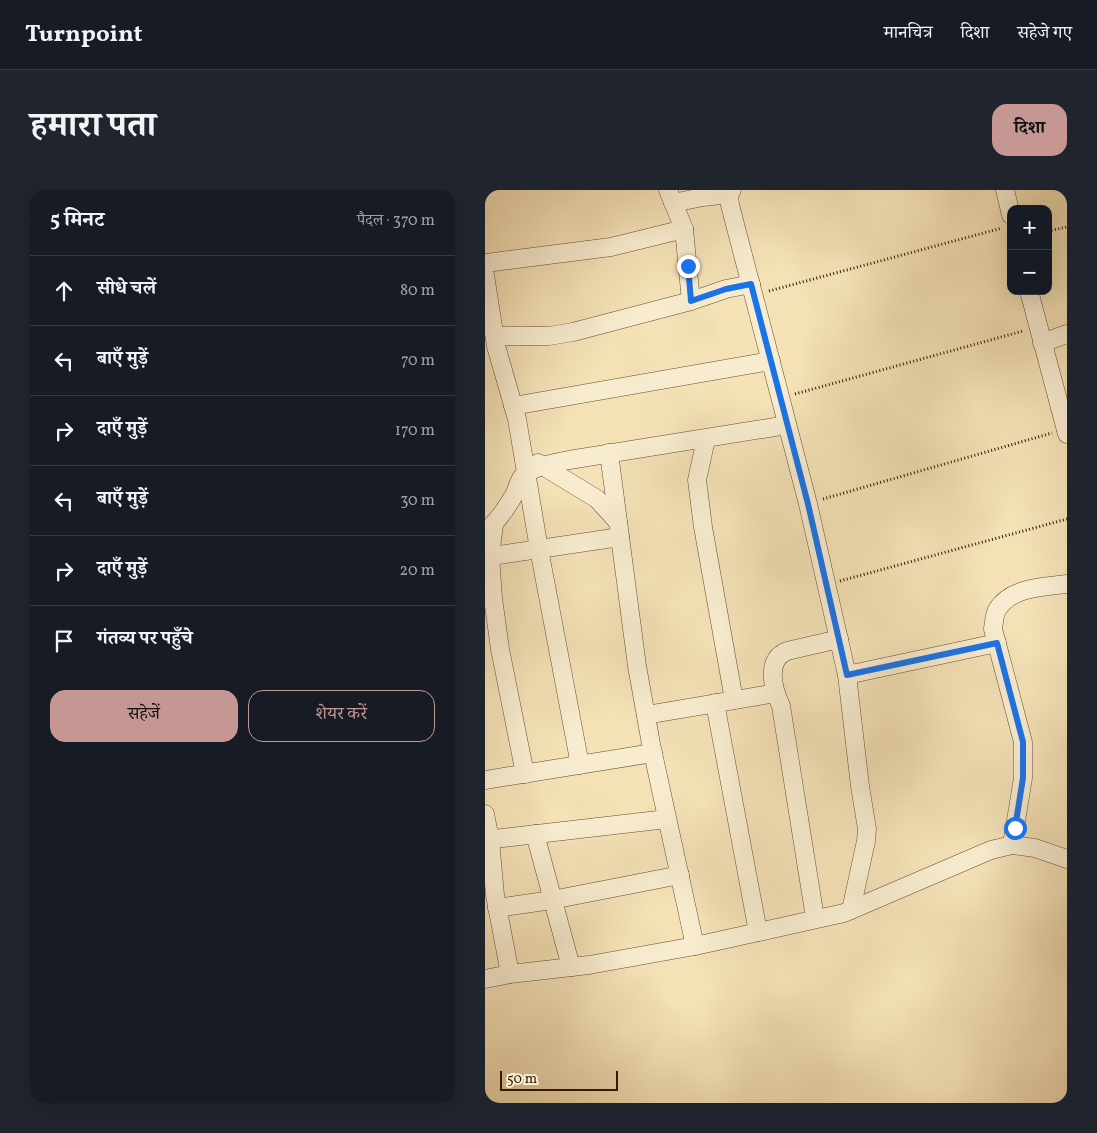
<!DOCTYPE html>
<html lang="hi">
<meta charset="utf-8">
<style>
:root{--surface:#171b24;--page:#20242c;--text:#f1f3f6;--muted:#9ea1a6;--line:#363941;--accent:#c59692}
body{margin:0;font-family:Vollkorn,"Noto Serif Devanagari",serif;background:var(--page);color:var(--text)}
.controls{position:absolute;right:15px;top:15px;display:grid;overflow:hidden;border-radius:10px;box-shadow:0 5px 20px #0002}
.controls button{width:45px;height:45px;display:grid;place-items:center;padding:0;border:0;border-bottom:1px solid var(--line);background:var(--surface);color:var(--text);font:25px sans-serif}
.scale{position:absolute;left:15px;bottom:12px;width:118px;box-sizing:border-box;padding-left:5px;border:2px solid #341c00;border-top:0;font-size:14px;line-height:18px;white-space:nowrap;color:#341c00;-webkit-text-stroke:4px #f8ecd0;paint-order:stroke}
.stop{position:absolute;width:15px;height:15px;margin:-11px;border:4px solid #1a73e8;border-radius:50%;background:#fff}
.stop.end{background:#1a73e8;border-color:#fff;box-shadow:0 1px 5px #0008}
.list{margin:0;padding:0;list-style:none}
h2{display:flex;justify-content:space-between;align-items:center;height:65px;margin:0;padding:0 20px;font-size:21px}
h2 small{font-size:16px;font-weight:400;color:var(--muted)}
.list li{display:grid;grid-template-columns:32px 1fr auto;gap:15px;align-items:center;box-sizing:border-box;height:70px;padding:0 20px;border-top:1px solid var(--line)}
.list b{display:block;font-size:19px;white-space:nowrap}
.list em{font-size:16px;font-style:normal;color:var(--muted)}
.actions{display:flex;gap:10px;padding:15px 20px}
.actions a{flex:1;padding:11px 0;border:1px solid var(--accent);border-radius:15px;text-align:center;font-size:18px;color:var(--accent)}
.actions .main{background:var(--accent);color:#111}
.icon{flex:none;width:28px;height:28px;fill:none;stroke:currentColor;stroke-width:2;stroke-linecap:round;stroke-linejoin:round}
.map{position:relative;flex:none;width:582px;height:913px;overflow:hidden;border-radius:15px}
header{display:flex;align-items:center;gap:30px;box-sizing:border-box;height:70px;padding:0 25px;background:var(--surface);border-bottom:1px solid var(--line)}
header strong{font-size:24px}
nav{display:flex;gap:28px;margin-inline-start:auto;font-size:18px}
.intro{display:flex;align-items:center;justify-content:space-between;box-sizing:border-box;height:120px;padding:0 30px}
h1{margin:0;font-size:35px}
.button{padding:12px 22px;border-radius:15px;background:var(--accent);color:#111;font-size:18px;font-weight:700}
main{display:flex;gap:30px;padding:0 30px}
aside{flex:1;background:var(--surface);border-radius:15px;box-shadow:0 5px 20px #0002}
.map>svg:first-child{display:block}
</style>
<header>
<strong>Turnpoint</strong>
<nav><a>मानचित्र</a><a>दिशा</a><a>सहेजे गए</a></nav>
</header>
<div class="intro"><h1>हमारा पता</h1><a class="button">दिशा</a></div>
<main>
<aside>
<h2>5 मिनट<small>पैदल · 370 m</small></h2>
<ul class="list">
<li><svg class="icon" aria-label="ahead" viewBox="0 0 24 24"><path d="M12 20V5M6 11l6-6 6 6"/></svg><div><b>सीधे चलें</b></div><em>80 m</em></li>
<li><svg class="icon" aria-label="left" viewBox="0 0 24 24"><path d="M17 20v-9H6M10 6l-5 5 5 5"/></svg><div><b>बाएँ मुड़ें</b></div><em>70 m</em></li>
<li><svg class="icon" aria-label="right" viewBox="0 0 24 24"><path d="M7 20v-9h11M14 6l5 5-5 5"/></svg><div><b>दाएँ मुड़ें</b></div><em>170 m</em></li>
<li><svg class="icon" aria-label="left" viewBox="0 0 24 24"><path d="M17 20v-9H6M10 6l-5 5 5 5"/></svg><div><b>बाएँ मुड़ें</b></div><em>30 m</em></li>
<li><svg class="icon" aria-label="right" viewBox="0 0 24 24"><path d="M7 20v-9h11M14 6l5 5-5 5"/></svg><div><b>दाएँ मुड़ें</b></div><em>20 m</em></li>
<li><svg class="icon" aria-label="arrive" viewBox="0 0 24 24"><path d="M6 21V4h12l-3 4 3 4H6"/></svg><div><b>गंतव्य पर पहुँचे</b></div></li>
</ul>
<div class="actions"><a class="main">सहेजें</a><a>शेयर करें</a></div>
</aside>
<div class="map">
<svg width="582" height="913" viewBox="0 0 582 913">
<rect width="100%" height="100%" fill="#f4e1b6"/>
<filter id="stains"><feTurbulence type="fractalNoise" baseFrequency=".004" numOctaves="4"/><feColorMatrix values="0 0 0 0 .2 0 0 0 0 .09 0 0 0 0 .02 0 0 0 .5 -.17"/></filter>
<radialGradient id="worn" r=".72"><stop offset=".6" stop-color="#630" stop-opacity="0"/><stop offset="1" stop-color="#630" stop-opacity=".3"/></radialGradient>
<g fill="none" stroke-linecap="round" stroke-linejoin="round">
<!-- minor casing -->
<g stroke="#644d2e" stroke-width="19">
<g id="minor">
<polyline points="183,0 199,39 206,111"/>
<polyline points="247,0 244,4 245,15 323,314 362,485 375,596 382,639 381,651 366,720"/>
<polyline points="520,0 526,25"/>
<polyline points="188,13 218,7 244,4"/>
<polyline points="0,73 126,57 199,39"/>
<polyline points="0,85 11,156 32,229 54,359 95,575"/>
<polyline points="544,101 582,244"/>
<polyline points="10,146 64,146 88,142 206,111 241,99 266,94"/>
<polyline points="557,153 582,144"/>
<polyline points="28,216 286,171"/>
<polyline points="221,249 212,290 218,337 249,510"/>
<polyline points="124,263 152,476 166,554 210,756"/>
<polyline points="53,273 112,309 133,332"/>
<polyline points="9,334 5,366 8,408 15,459 40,584"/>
<path d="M0 342C12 332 21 319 29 305 32 300 33 292 37 287 47 276 70 273 84 270L302 235"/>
<polyline points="0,367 135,347"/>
<polyline points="362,485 512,453"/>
<polyline points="230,513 273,742"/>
<polyline points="161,525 291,503"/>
<polyline points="0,590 168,563"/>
<polyline points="0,624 5,650 10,705 25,784"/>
<polyline points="50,644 86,777"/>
<polyline points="0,650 182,629"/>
<path d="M527 655 538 588V552L508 439C509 433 509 425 512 420 525 397 559 397 582 394"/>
<polyline points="12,718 67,710 195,685"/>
<path d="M330 728 296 516C288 499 280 470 302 461L354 449"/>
<polyline points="0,789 25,784 104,775 210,756 359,723 506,660 527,655 550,658 582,669"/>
</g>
</g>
<!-- path -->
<g stroke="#341c00" stroke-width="3" stroke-dasharray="1 2.5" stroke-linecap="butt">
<polyline points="563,41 582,37"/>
<polyline points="284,101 517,38"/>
<polyline points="310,204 538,141"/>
<polyline points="338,309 567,243"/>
<polyline points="355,391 582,329"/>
</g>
<!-- minor -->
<use href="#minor" stroke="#f8ecd0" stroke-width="18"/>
</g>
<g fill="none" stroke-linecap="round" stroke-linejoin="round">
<!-- route -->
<polyline stroke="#1a73e8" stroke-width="6" points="203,76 206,111 241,99 266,94 323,314 362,485 512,453 538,552 538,588 530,638"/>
</g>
<rect width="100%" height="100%" filter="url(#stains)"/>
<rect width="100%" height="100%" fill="url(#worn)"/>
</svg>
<div class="controls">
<button>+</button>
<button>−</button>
</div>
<div class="scale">50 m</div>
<div class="stop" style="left:530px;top:638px"></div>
<div class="stop end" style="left:203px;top:76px"></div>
</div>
</main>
